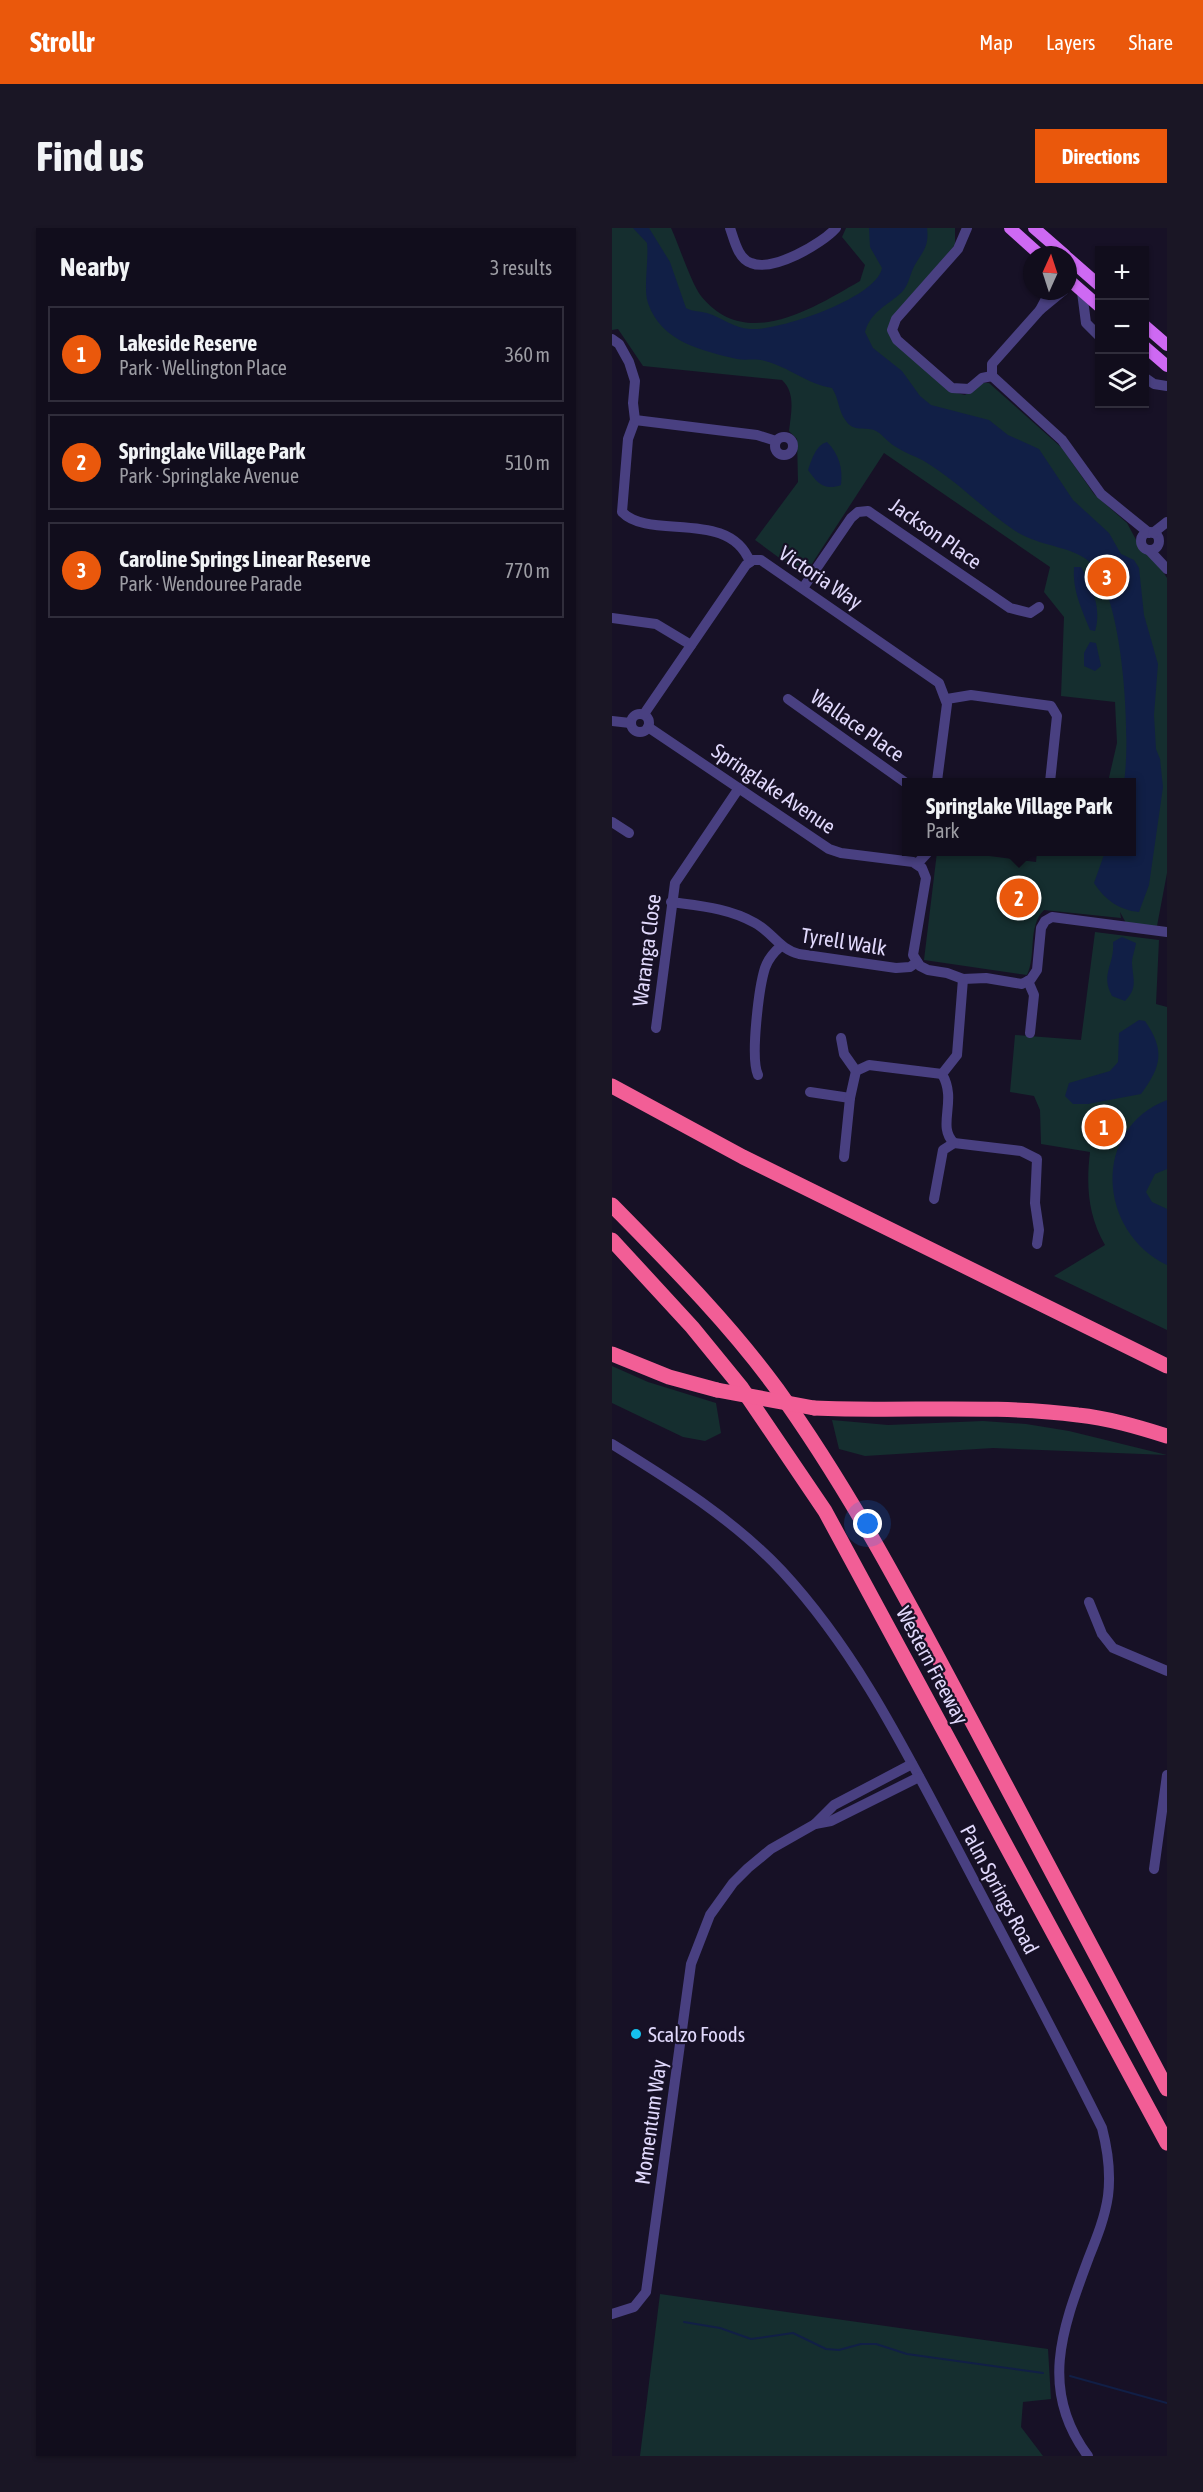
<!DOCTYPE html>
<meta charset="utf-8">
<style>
:root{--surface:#110d1c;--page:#1a1625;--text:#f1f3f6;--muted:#9c9ca3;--line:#302d3b;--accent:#ea580c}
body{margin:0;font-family:"Asap Condensed",sans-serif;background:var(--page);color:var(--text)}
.controls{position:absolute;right:18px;top:18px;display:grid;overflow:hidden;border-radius:0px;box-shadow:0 2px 4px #0004}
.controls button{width:54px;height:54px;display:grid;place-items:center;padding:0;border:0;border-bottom:2px solid var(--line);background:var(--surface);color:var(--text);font:30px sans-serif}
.compass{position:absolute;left:411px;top:18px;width:54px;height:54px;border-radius:50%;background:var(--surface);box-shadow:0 2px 4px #0004;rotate:3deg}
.you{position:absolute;left:256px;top:1296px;width:21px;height:21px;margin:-15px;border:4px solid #fff;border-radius:50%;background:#1a73e8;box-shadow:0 0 0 9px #1a73e833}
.badge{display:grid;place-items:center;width:39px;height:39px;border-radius:50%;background:var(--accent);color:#fff;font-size:20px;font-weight:700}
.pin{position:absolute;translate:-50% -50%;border:3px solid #fff;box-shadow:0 2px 6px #0006}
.popup{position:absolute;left:290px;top:550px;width:234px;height:78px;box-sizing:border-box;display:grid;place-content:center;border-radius:0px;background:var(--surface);filter:drop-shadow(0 2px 4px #0005);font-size:20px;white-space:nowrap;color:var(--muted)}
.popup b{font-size:22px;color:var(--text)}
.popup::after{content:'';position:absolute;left:50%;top:100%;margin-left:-12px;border:12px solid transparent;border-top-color:var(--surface)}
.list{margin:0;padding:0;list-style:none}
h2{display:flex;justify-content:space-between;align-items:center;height:78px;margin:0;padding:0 24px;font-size:26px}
h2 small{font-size:20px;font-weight:400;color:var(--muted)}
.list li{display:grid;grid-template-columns:39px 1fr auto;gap:18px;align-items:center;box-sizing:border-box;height:96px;margin:0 12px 12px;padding:0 12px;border:2px solid var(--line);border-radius:0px}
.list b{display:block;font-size:22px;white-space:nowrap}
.list p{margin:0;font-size:20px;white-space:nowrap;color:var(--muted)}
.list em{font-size:20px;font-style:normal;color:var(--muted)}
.icon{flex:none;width:33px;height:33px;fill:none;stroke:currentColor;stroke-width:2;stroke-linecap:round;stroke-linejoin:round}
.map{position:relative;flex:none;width:555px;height:2228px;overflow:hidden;border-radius:0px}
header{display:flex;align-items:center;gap:36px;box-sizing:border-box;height:84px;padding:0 30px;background:var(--accent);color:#fff}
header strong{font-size:28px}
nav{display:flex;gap:33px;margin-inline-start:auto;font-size:21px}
.intro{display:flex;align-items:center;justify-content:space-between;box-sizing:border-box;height:144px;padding:0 36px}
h1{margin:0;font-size:42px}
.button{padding:15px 27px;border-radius:0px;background:var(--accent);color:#fff;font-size:21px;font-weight:700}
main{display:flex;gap:36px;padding:0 36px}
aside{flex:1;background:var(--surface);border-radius:0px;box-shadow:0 2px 4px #0004}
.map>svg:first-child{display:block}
</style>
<header>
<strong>Strollr</strong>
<nav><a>Map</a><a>Layers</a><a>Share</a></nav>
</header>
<div class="intro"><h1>Find us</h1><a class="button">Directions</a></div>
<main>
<aside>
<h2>Nearby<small>3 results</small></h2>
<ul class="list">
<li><span class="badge">1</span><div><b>Lakeside Reserve</b><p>Park · Wellington Place</p></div><em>360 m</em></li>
<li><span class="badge">2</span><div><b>Springlake Village Park</b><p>Park · Springlake Avenue</p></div><em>510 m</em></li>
<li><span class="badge">3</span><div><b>Caroline Springs Linear Reserve</b><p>Park · Wendouree Parade</p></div><em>770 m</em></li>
</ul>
</aside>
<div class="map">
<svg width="555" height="2228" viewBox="0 0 555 2228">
<rect width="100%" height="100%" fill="#171126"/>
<!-- green -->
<g fill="#152e2f">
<path d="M0 0H59C67 17 79 55 89 68 134 124 201 80 248 53L253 37 230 9 234 0H343V17L281 88 276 100 337 163 353 167 369 155H377L450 220 482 266 515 295 529 321 541 328 555 350V645L545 698 514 695 508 684 509 690 432 682C415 699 425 726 415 747L312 732 325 624H347L424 634 425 624H520V554H496L505 515 503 474 449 468 452 389 432 364 438 339 272 225 192 348 143 312 186 254 185 211 177 203C179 185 184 165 170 152L31 138 6 101 0 102Z"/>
<path d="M483 704 547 712 544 776 555 779V1102L442 1048 493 1017C476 987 474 958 478 924L429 916 428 882 422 868 398 864 403 807 469 812Z"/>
<polygon points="0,1138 36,1154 104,1175 109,1205 93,1213 71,1209 0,1175"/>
<polygon points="220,1192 276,1197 371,1193 414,1196 457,1203 555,1227 381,1220 253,1228 227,1221"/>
<polygon points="48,2066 436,2121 439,2171 411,2174 409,2199 431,2228 28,2228"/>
</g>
<!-- water -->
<g fill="#111f46">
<path d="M21 0H37L58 34 74 80C81 84 88 83 95 85 111 90 121 100 138 101 167 103 265 70 270 40L258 19 257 0H315C318 22 307 26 300 43 297 51 296 57 290 64 275 78 259 83 253 104L261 120 290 143 308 168 319 177 377 192 396 207 427 221 461 272 497 305 509 326 522 332 527 340 532 387 546 436 542 487 544 521 548 531 551 559 537 657 527 684C507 682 493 672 482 655L493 624H520V554H512C519 510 512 358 474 331 455 317 423 318 399 300 369 279 344 252 312 233 303 228 293 225 284 219 276 215 270 205 262 202 252 199 242 204 234 193 226 183 227 170 220 160 195 156 177 139 153 133 143 130 134 133 125 131 91 123 49 114 36 75 31 61 37 32 35 15Z"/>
<path d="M215 214C227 226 231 240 229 257 212 263 205 255 196 242 200 231 204 217 215 214Z"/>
<path d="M462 339H469C480 357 490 382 483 403L478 402C470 382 460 362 462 339Z"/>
<polygon points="478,414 484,415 489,438 483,443 472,438 472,425"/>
<path d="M510 709 524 715C523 722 520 729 520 735 521 752 526 760 513 773L500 768C488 745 503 737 501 714Z"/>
<path d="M527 792 533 793C553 822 550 838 529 866L476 876H461L453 868 457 855 498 843 506 834 507 805Z"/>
<path d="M555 872V941L543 946 534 964 540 974 555 981V1037C486 1004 479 901 555 872Z"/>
</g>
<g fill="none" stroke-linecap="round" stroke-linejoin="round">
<!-- stream -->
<g stroke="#111f46" stroke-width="2">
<polyline points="72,2094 108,2100 139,2111 181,2105 214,2121 227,2122 249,2116 264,2116 295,2126 431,2145"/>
<polyline points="458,2148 555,2175"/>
</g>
<!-- minor -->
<g stroke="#494081" stroke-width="10">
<path d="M118 0C122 11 126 31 139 35 161 44 210 16 224 0"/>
<polyline points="355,0 346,21 284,91 280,102 285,112 340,160 357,161 370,150 380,148"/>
<polyline points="438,63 428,82 380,136 380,148 450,212 489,266 537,305"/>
<polyline points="470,64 474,95 488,109"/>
<polyline points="428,82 451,63"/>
<path d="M0 111 7 116 17 134 23 153 21 175 23 192 16 211 10 284C38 313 117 280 138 334"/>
<polyline points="532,149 542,156 555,158"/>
<polyline points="23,192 145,207 164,213"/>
<circle cx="172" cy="218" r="9"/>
<circle cx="538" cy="313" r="9"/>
<polyline points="541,305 555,294"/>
<polyline points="537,322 555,341"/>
<polyline points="191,360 239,290 246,284 256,283 398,380 418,385 427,379"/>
<polyline points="0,390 44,396 79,417"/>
<polyline points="176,471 294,555"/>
<polyline points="335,471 359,467 439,478 445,488 438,554"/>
<circle cx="28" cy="495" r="9"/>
<polyline points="32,486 134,337 141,332 149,332 327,455 335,476 325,553"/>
<polyline points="0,493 18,495"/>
<polyline points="36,499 217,621 229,625 301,634 310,640 314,650 301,727 308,738 316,742 335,745 351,751 374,750 410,756 419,751 425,742 429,700 433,693 440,689 555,704"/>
<polyline points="0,594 17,605"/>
<polyline points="305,636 316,624"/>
<path d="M59 674C88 678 117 680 143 695 161 705 167 721 187 726L284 740 298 739 305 734"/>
<path d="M351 751 345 827 330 846C346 873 324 898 342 915L409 923 425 931 423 975 427 1002 425 1016"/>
<polyline points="416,753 422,767 418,805"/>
<polyline points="44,800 63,655 127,560"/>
<polyline points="229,810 232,826 244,843"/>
<path d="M146 847C138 830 147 759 153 740 156 731 162 724 169 718"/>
<polyline points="198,864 238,870"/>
<polyline points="232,929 238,870 244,843 257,837 330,846"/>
<polyline points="322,971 331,922 342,915"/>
<path d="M0 1216C60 1253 121 1291 170 1343 245 1424 293 1522 344 1618 393 1712 443 1805 490 1900 496 1923 499 1944 496 1968 493 1989 485 2009 477 2029 451 2099 426 2161 476 2228"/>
<polyline points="477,1374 490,1406 501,1420 555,1443"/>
<polyline points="203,1596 219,1593 307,1549"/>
<polyline points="542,1641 555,1547"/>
<polyline points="0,2086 22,2079 34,2064 79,1736 98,1687 121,1655 136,1640 159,1621 203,1596 222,1577 300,1536"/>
</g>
<!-- major -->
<g stroke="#ce69f3" stroke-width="12">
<polyline points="398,0 428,27"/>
<polyline points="422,0 453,27"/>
<polyline points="456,30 488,58"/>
<polyline points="456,51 488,79"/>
<polyline points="532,97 555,117"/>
<polyline points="532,118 555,138"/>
</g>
<!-- highway -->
<g stroke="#f25e96" stroke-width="15">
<polyline points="0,858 131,929 555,1138"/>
<path d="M0 977C57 1035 117 1095 165 1161 239 1264 298 1377 357 1488 423 1613 489 1737 555 1861"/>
<polyline points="0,1012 80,1099 129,1159 213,1283 555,1915"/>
<polyline points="0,1126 57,1149 105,1162"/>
<path d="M202 1180C290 1184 378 1176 466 1187 496 1190 526 1199 555 1208"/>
</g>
<!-- highway-bridge -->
<polyline stroke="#f25e96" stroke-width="15" points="105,1162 202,1180"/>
</g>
<!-- markers -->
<circle fill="#15c0ec" stroke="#171126" stroke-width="2" cx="24" cy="1806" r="6"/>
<g text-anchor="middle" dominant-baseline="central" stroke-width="4.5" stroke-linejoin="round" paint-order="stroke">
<!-- street labels -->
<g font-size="21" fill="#e1d9fc" stroke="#171126">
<text transform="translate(324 305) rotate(35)">Jackson Place</text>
<text transform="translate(209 349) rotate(34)">Victoria Way</text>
<text transform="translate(246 497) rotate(35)">Wallace Place</text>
<text transform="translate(162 560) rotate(34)">Springlake Avenue</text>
<text transform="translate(232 713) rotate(9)">Tyrell Walk</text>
<text transform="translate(34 722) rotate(-83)">Waranga Close</text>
<text transform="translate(321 1437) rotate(62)">Western Freeway</text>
<text transform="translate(388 1661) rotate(62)">Palm Springs Road</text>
<text transform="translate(38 1894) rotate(-82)">Momentum Way</text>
</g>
<!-- poi labels -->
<g font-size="21" fill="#e1d9fc" stroke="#171126" text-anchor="start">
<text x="36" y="1806">Scalzo Foods</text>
</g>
</g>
</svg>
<div class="controls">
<button>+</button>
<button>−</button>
<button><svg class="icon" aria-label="layers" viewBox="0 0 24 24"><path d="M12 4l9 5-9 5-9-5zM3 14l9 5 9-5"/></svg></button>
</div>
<svg class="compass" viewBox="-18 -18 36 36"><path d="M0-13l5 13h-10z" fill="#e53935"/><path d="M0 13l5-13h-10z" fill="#9c9ca3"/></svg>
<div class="you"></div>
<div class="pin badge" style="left:492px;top:899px">1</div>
<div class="pin badge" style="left:407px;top:670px">2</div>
<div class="popup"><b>Springlake Village Park</b>Park</div>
<div class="pin badge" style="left:495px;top:349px">3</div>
</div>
</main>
